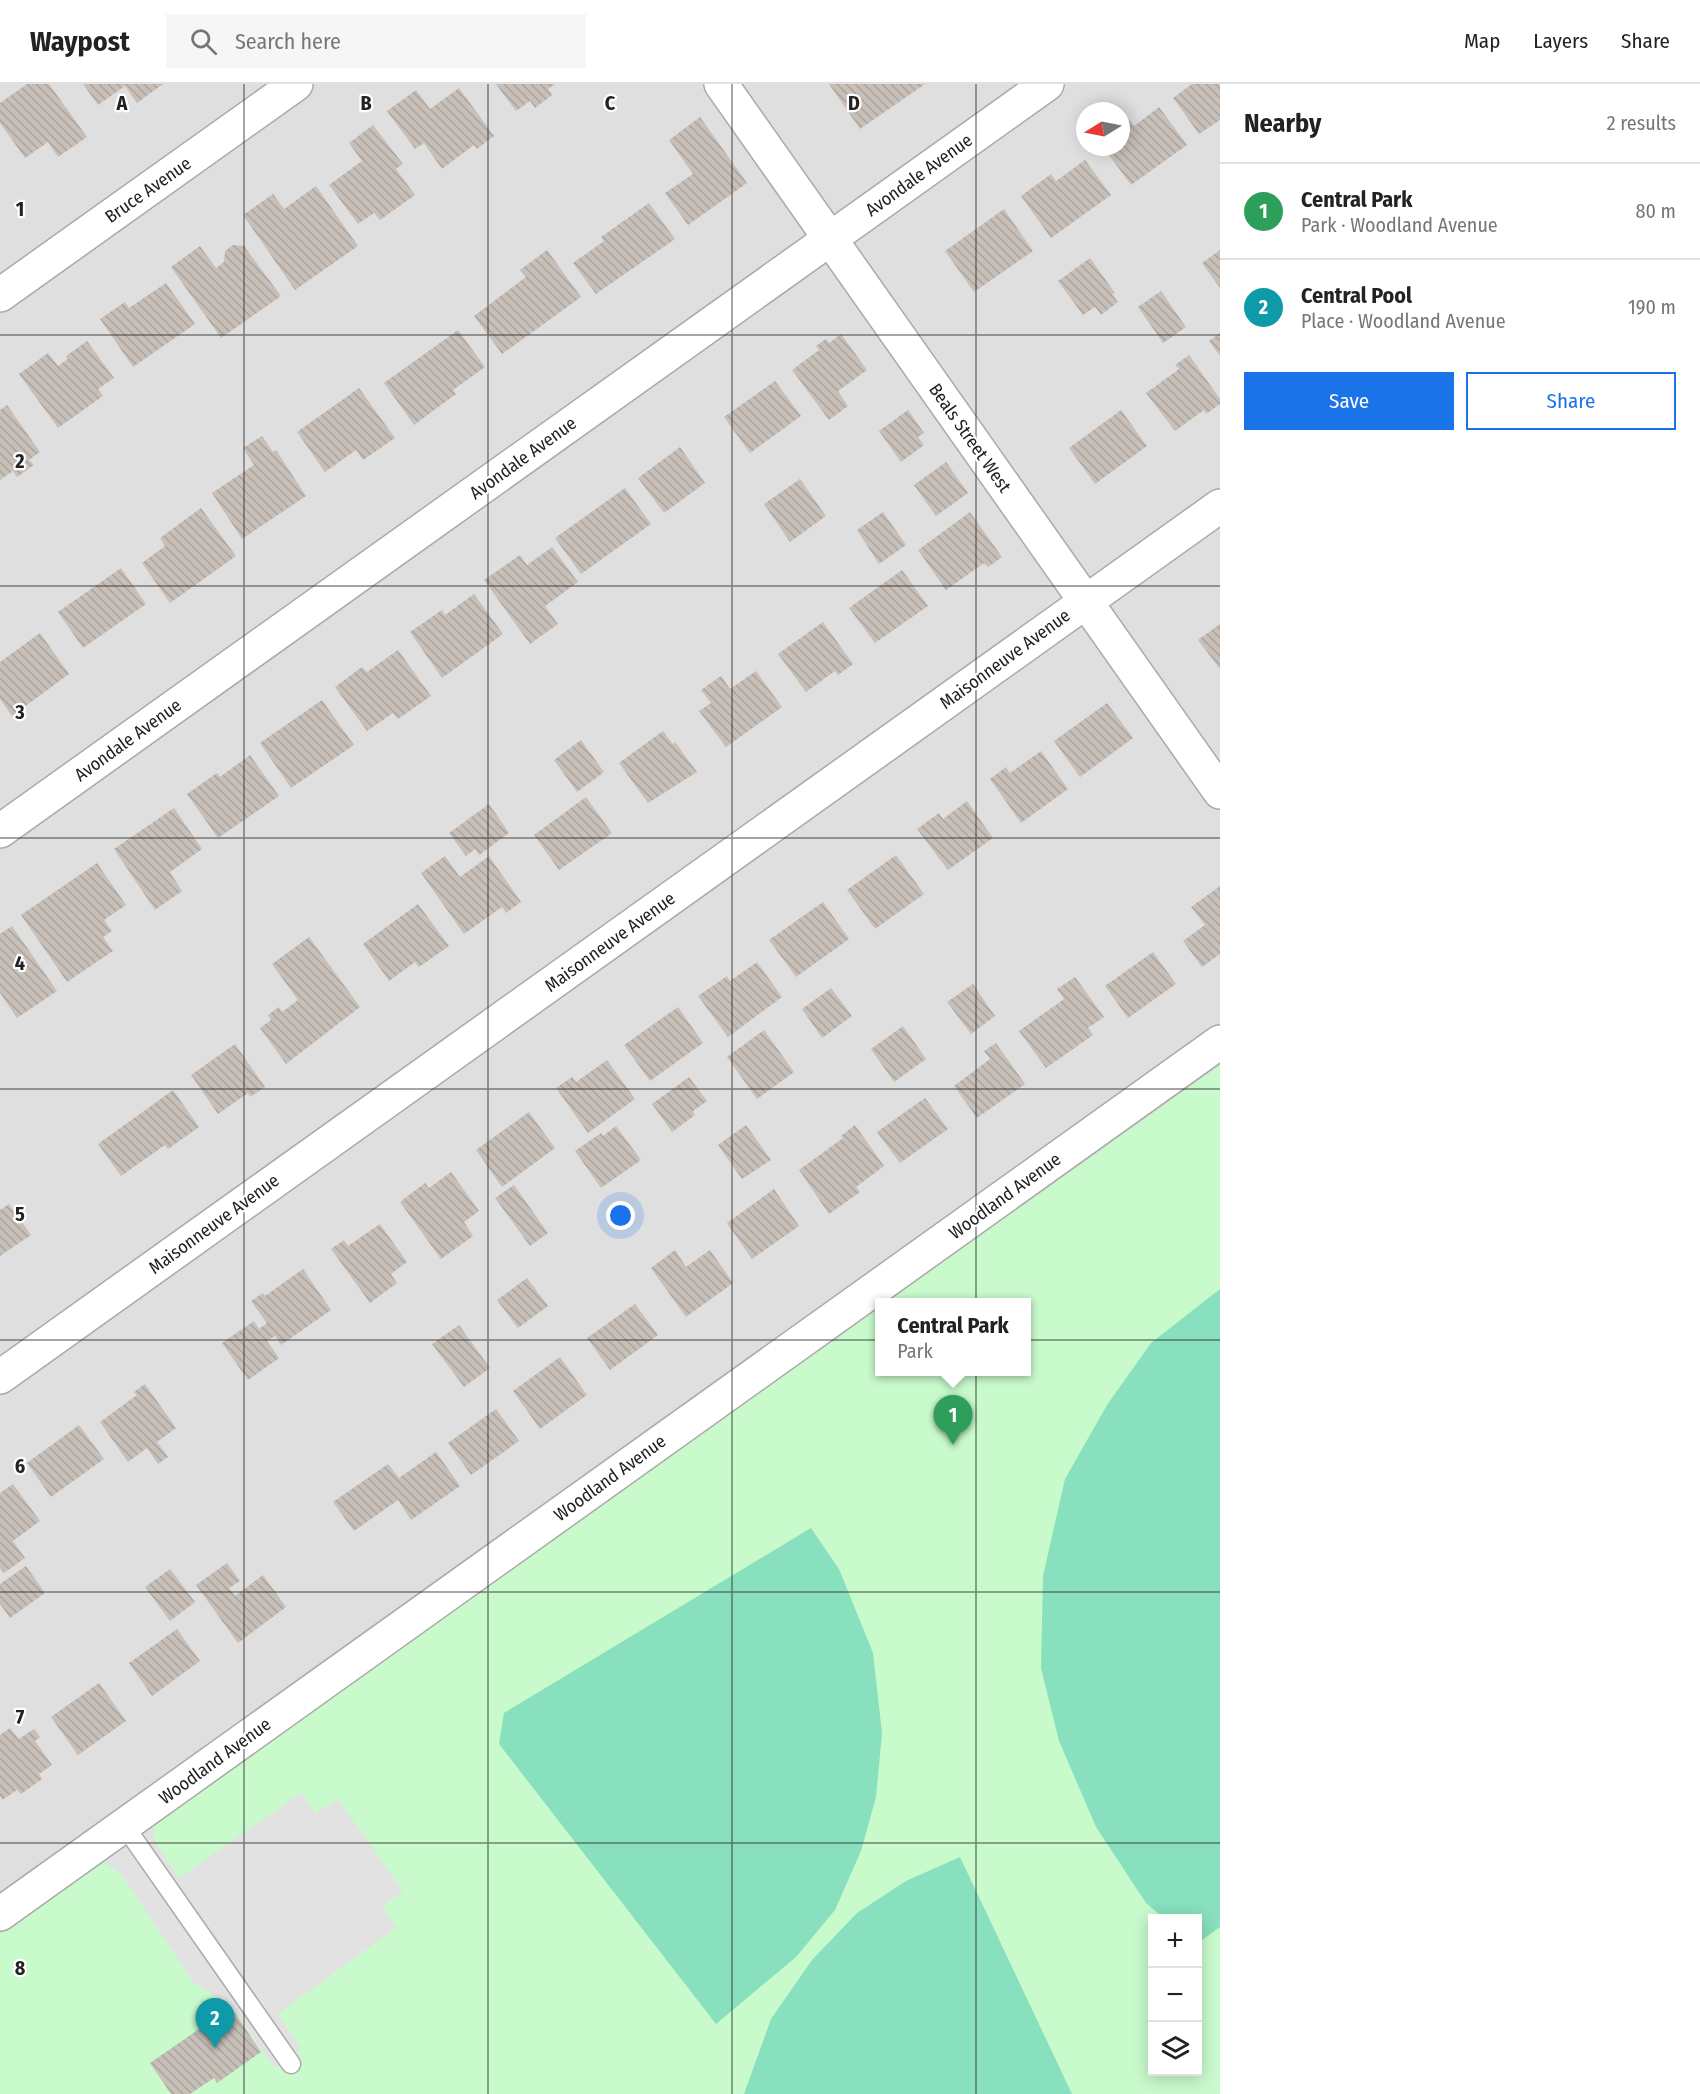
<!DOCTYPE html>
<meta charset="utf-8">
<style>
:root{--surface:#fff;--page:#f6f6f6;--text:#222;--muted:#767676;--line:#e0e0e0;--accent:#1a73e8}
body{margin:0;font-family:"Fira Sans Condensed",sans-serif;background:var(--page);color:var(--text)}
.controls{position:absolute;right:18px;bottom:18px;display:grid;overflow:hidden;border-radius:0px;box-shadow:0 3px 15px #0003}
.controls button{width:54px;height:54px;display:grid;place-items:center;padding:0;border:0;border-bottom:2px solid var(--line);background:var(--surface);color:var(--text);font:30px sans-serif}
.compass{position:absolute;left:1076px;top:18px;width:54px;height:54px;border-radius:50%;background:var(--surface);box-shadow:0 3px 15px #0003;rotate:260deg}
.you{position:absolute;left:621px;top:1132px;width:21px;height:21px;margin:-15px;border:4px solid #fff;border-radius:50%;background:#1a73e8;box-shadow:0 0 0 9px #1a73e833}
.badge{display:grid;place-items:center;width:39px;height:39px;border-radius:50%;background:var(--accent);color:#fff;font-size:20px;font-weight:700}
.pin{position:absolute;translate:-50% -50px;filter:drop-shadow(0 2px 3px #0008)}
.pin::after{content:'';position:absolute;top:32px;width:21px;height:18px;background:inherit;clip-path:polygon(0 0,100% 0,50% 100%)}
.popup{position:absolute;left:875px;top:1214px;width:156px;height:78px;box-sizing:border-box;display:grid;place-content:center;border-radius:0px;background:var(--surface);filter:drop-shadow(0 2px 4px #0005);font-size:20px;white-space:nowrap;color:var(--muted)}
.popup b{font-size:22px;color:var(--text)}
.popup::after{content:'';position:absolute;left:50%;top:100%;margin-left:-12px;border:12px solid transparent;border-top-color:var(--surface)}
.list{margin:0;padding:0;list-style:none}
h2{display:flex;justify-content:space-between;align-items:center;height:78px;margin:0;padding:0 24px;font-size:26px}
h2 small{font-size:20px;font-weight:400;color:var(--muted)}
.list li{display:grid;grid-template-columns:39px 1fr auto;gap:18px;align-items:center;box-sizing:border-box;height:96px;padding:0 24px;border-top:2px solid var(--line)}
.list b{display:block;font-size:22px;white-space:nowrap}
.list p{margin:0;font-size:20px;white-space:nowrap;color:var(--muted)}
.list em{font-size:20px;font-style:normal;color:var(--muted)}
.actions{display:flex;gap:12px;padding:18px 24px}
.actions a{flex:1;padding:14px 0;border:2px solid var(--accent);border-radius:0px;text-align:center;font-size:21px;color:var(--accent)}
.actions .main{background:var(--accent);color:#fff}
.icon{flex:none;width:33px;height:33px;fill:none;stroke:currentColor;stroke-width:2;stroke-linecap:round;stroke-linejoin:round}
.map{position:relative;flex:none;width:1220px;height:2010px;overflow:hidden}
header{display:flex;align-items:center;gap:36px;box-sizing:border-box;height:84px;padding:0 30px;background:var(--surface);border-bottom:2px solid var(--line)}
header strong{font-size:28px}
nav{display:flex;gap:33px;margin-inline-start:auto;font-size:21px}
.search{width:420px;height:54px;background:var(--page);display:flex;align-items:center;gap:15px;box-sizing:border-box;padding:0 21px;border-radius:0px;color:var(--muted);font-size:22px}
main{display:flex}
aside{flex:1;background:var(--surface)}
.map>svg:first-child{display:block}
</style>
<header>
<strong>Waypost</strong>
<div class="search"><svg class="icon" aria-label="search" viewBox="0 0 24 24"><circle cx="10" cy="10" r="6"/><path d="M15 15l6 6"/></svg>Search here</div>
<nav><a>Map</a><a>Layers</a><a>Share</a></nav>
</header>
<main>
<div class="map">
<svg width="1220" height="2010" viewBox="0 0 1220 2010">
<defs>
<pattern id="building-back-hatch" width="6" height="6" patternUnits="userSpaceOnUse" patternTransform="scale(1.5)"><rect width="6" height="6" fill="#c7bfb8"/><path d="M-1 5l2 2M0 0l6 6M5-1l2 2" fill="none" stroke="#aba49e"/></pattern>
</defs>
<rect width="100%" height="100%" fill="#f2efe9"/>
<!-- residential -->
<path fill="#e0dfdf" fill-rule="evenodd" d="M0 0H1220V2010H0ZM1085 27H1121V63H1085ZM880 1218H1026V1288H880ZM1152 1834H1198V1988H1152Z"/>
<!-- park -->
<path fill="#c8facc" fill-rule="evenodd" d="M1220 981V2010H0V1850L879 1224 880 1288H1026V1218H887ZM1152 1834H1198V1988H1152Z"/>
<!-- pitch -->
<g fill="#88e0be">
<polygon points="1220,1205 1220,1843 1198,1859 1198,1834 1164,1834 1146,1819 1096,1743 1059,1657 1041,1584 1043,1492 1065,1395 1107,1321 1151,1259"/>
<polygon points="811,1444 839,1485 873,1569 882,1649 876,1713 861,1767 835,1826 796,1873 716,1940 499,1660 504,1629"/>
<polygon points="960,1773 1072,2010 744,2010 771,1935 812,1876 857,1829 906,1797"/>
</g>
<!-- parking -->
<polygon fill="#e2e2e2" points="301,1709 316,1730 338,1715 403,1807 382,1823 397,1843 278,1930 301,1964 275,1984 231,1923 193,1898 121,1790 102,1777 153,1741 156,1759 179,1794"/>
<!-- building -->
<g fill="url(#building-back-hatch)">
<polygon points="27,0 49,0 87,53 58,73 48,58 25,74 0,39 0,19"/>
<polygon points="83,0 163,0 137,19 125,2 98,21"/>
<polygon points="496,0 555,0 548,5 552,11 535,24 530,17 516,27"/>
<polygon points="829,0 925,0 860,45"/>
<polygon points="1192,0 1220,0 1220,36 1199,50 1173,14"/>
<polygon points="459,4 494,52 477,65 474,61 442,85 424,59 415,65 387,27 416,6 430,25"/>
<polygon points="1159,23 1187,61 1131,101 1103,63 1121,63 1121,42 1130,36 1134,42"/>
<polygon points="700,33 747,99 688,141 665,109 693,90 669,56"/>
<polygon points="373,41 403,80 396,85 415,111 380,136 374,129 358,140 329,101 362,77 349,59"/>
<polygon points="1085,76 1111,111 1051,154 1021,112 1051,90 1056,97"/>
<polygon points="316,102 358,162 295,206 243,131 273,110 284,125"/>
<polygon points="649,119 675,155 596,210 573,179 604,157 601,153"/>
<polygon points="1004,125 1033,167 974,208 945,167"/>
<polygon points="233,161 244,162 281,212 221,254 171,183 200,162 216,184 224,178 225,167"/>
<polygon points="547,166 581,213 502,270 474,232 526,193 520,186"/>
<polygon points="1220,166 1220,204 1202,179"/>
<polygon points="1090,174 1115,209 1112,210 1118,218 1101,231 1095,223 1083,231 1058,197"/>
<polygon points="166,199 195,240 133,283 100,235 125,218 129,224"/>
<polygon points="1161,207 1186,243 1163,259 1138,223"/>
<polygon points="458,246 485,283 453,306 456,310 414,341 384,299"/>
<polygon points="1220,249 1220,272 1209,257"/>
<polygon points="841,250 867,286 838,307 848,322 829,336 792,286 819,266 816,262 826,255 829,259"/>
<polygon points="87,257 114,294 98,305 103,312 58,344 19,290 48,269 58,282 68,275 66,272"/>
<polygon points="1189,271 1220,315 1220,320 1206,330 1204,326 1175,347 1146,309 1179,285 1175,281"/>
<polygon points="775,297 801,332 750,369 724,333"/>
<polygon points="359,304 395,354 363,376 356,366 325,388 297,348"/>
<polygon points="7,321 40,368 29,376 34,381 17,393 13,387 0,396 0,326"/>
<polygon points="908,326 924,349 918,353 924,361 901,378 879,347"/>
<polygon points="1121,326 1147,362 1095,400 1069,364"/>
<polygon points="262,352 273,368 276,366 306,412 242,455 212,409 254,381 243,364"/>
<polygon points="680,363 705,399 664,429 638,394"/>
<polygon points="946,378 968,409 936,432 914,401"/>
<polygon points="800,395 826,432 790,458 764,420"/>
<polygon points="625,404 651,440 581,490 555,454"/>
<polygon points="201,424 236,472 170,519 142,479 165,462 160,454"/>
<polygon points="883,428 906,461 879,480 857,446"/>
<polygon points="970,428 1002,473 988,483 984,479 946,506 918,466"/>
<polygon points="552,463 578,498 545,522 558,540 530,560 484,496 520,471 527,481"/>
<polygon points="121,484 146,520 83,564 58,528"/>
<polygon points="902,486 928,522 875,559 849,524"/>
<polygon points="474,510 503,550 442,594 410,548 442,526 445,531"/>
<polygon points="823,538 853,580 838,591 835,587 806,608 778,570"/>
<polygon points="1220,540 1220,585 1198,556"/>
<polygon points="40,549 69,590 12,632 0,615 0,578"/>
<polygon points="398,566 431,612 398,635 393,629 367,647 335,603 362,583 367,588"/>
<polygon points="756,587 782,623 726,663 699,627 711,619 701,606 721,592 730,605"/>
<polygon points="322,616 354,661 291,704 260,659"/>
<polygon points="1107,619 1133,654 1080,693 1054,657"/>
<polygon points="663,647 673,660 675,658 697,688 648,719 619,679"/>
<polygon points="581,656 604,688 577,708 554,676"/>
<polygon points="1041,667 1068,705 1021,739 990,695 1006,683 1010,689"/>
<polygon points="250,671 279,712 218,754 187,710 217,689 220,693"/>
<polygon points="586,713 612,749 559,786 534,751"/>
<polygon points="967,717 993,754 948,786 917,745 939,729 943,735"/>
<polygon points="489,720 509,749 479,771 475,765 466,772 449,749"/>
<polygon points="174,724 202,765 170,788 182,807 155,826 114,765"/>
<polygon points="896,771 924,810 875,845 847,806"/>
<polygon points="445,772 460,793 489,772 521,818 506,829 502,823 464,850 421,789"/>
<polygon points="97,779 126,821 104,836 112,847 103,853 113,867 67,898 21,831"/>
<polygon points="1220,802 1220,870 1202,883 1183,857 1205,841 1191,823"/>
<polygon points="823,818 849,855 796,893 769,856"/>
<polygon points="418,820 449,862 419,883 415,878 389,897 363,860"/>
<polygon points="12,842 57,907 17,934 0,909 0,850"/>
<polygon points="309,853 360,923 286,980 260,944 271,936 268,931 279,923 282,928 298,916 272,880"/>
<polygon points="1153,868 1176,900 1128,934 1105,902"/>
<polygon points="757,878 782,913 728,953 698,912 727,892 730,897"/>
<polygon points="1075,893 1104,933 1088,944 1093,951 1046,984 1019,947 1064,915 1057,905"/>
<polygon points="973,900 995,932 971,950 947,918"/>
<polygon points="831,904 852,932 822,954 802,925"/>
<polygon points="678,923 703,959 650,997 624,961"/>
<polygon points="903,942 926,975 894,998 871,965"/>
<polygon points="764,946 794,988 757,1015 727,973"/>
<polygon points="996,959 1025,1000 977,1034 954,1002 990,975 984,967"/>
<polygon points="235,960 265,1003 250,1013 248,1009 218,1030 191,991"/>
<polygon points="607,976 635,1015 588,1049 556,1004 572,993 576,998"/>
<polygon points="689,993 707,1017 693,1027 695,1031 672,1048 652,1020"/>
<polygon points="173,1006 199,1043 168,1065 165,1061 121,1092 98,1060"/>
<polygon points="925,1014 948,1045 900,1079 877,1048"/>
<polygon points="529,1028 555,1064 502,1103 476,1066"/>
<polygon points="746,1041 771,1076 742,1095 718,1061"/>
<polygon points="855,1041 884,1082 856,1103 860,1108 829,1130 799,1086 843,1054 841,1052"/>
<polygon points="616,1042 641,1076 601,1104 575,1067 601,1049 603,1052"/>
<polygon points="451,1088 479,1127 464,1138 473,1152 441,1175 400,1118 425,1099 429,1104"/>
<polygon points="514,1101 548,1149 530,1162 495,1114"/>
<polygon points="774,1105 799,1142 752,1175 727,1139"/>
<polygon points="9,1120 31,1151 0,1172 0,1126"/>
<polygon points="380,1140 407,1178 391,1190 397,1199 370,1219 331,1165 344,1156 348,1162"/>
<polygon points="675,1166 686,1183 710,1166 733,1199 686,1233 651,1184"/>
<polygon points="303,1185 331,1226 281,1261 275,1252 267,1257 279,1274 248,1296 222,1259 254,1237 259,1245 267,1239 251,1217 263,1209 265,1212"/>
<polygon points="527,1194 548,1222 518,1244 497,1216"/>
<polygon points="635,1220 658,1251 610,1286 587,1254"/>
<polygon points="459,1241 490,1284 464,1303 432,1260"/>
<polygon points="560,1273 587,1311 540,1345 513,1307"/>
<polygon points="145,1300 176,1344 157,1358 168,1373 158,1380 147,1364 128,1378 100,1338 137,1311 134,1308"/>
<polygon points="496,1325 519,1357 471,1391 448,1359"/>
<polygon points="79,1341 104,1375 51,1413 27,1379"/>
<polygon points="436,1368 460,1402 411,1436 398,1416 354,1447 333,1418 388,1380 399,1394"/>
<polygon points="13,1400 40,1437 13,1457 25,1474 4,1489 0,1484 0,1409"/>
<polygon points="227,1479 240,1497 229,1504 235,1512 263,1491 286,1523 238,1559 196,1501"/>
<polygon points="26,1482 45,1509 10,1534 0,1520 0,1500"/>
<polygon points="170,1485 195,1518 170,1537 145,1503"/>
<polygon points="177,1545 200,1577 152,1612 129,1579"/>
<polygon points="99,1599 126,1637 78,1671 51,1633"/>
<polygon points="10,1644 19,1655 34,1645 40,1653 35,1657 52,1681 39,1690 42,1695 21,1710 17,1706 2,1716 0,1712 0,1651"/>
<polygon points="231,1923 261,1968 217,1999 214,1994 190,2010 171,2010 150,1979"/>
</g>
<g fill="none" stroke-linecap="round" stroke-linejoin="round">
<!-- service casing -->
<g stroke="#a9a9a9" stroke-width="21">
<polyline id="service" points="124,1741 291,1980"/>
</g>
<!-- minor casing -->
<g stroke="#a9a9a9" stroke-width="36">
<g id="minor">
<polyline points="721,0 1220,708"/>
<polyline points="0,211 296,0"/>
<polyline points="0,747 1047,0"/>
<polyline points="0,1293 1220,422"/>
<polyline points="0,1830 1220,958"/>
</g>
</g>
<!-- service -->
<use href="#service" stroke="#fff" stroke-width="18"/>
<!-- minor -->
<use href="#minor" stroke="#fff" stroke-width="33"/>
</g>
<!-- grid -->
<path fill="none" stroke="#222" stroke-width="1.5" stroke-opacity="0.55" d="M244 0V2010M488 0V2010M732 0V2010M976 0V2010M0 251H1220M0 502H1220M0 754H1220M0 1005H1220M0 1256H1220M0 1508H1220M0 1759H1220"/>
<g text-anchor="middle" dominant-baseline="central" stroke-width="4.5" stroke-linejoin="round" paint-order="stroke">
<!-- street labels -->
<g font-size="18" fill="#222" stroke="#fff">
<text transform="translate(919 91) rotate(-36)">Avondale Avenue</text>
<text transform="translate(148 106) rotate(-35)">Bruce Avenue</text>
<text transform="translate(970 354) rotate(55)">Beals Street West</text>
<text transform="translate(523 374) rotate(-36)">Avondale Avenue</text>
<text transform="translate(1005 575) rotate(-36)">Maisonneuve Avenue</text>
<text transform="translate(128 656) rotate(-36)">Avondale Avenue</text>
<text transform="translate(610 858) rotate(-36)">Maisonneuve Avenue</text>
<text transform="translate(1005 1112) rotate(-36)">Woodland Avenue</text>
<text transform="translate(214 1140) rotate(-36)">Maisonneuve Avenue</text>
<text transform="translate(610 1394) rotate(-36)">Woodland Avenue</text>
<text transform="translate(215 1677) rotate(-36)">Woodland Avenue</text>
</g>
</g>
<g font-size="20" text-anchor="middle" font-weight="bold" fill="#222" stroke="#fff" stroke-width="4.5" stroke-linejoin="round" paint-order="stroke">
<text x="122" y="26">A</text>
<text x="366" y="26">B</text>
<text x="610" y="26">C</text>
<text x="854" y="26">D</text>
<text x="20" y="132">1</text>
<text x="20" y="384">2</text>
<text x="20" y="635">3</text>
<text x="20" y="886">4</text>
<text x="20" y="1137">5</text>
<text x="20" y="1389">6</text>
<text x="20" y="1640">7</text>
<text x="20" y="1891">8</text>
</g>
</svg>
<div class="controls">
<button>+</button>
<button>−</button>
<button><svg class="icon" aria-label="layers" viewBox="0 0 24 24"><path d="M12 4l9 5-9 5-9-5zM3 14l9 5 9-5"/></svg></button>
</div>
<svg class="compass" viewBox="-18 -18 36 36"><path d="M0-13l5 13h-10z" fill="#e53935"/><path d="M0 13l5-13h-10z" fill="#767676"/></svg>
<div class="you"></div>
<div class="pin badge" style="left:953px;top:1361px;background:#2e9e5b">1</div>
<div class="popup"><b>Central Park</b>Park</div>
<div class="pin badge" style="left:215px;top:1964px;background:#0f9aa8">2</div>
</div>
<aside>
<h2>Nearby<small>2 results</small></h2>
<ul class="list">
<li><span class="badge" style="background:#2e9e5b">1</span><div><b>Central Park</b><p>Park · Woodland Avenue</p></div><em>80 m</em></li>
<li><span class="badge" style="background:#0f9aa8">2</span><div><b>Central Pool</b><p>Place · Woodland Avenue</p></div><em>190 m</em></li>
</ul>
<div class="actions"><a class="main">Save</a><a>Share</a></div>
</aside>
</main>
